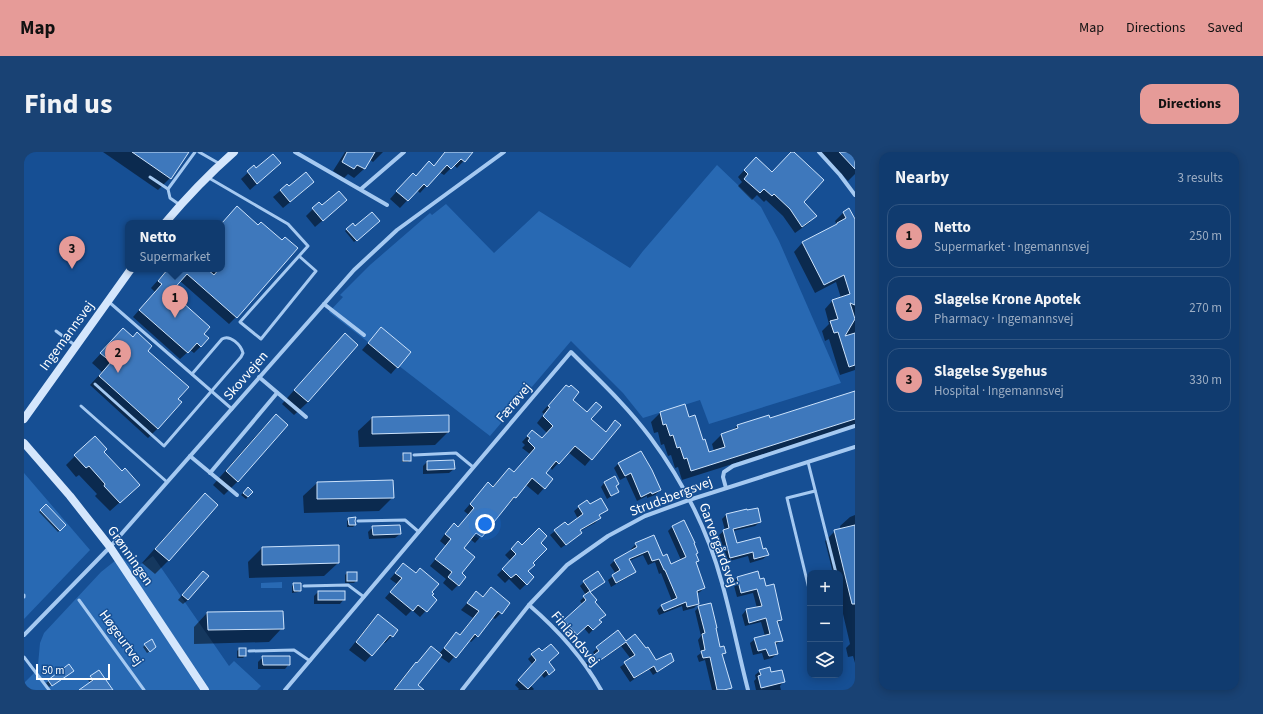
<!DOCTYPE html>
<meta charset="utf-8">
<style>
:root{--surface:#103b6f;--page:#194274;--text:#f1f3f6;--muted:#9cadc3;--line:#305582;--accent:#e69b98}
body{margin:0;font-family:"Source Sans 3",sans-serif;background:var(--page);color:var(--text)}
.controls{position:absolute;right:12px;bottom:12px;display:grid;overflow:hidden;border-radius:8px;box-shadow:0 2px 10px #0003}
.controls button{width:36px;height:36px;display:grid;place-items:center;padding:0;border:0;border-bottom:1px solid var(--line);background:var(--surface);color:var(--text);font:20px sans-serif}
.scale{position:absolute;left:12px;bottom:10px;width:74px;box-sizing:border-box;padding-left:4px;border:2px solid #fff;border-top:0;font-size:11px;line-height:14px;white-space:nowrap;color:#fff;-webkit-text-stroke:3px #164f94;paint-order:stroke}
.you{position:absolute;left:461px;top:372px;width:14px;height:14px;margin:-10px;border:3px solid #fff;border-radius:50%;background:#1a73e8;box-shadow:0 0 0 6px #1a73e833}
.badge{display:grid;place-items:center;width:26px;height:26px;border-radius:50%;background:var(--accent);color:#111;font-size:13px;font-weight:700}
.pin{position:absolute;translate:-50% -33px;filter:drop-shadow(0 1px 2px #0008)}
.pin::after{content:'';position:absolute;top:21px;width:14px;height:12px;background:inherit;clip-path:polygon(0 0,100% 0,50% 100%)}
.popup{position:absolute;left:101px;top:68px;width:100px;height:52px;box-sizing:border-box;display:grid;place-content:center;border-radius:8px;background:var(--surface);filter:drop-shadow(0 1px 3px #0005);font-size:13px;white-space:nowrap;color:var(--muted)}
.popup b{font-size:15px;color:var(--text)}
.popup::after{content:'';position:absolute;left:50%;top:100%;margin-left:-8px;border:8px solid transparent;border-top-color:var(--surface)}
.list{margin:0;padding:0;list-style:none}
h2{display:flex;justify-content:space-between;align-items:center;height:52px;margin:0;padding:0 16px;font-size:17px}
h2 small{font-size:13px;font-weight:400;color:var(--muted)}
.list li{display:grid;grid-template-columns:26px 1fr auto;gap:12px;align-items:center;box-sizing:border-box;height:64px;margin:0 8px 8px;padding:0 8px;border:1px solid var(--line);border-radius:12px}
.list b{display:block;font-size:15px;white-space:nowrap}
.list p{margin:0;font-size:13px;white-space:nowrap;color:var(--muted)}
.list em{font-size:13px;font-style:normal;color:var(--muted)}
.icon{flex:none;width:22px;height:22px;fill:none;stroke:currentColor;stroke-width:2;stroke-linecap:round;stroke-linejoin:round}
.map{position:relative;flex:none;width:831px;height:538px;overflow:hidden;border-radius:12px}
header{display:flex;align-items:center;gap:24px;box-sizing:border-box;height:56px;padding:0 20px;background:var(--accent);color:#111}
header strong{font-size:19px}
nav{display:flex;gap:22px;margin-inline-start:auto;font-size:14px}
.intro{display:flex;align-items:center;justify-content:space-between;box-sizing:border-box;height:96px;padding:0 24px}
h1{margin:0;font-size:28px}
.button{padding:10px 18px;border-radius:12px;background:var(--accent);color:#111;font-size:14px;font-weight:700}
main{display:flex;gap:24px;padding:0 24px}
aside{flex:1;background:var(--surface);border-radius:12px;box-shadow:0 2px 10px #0003}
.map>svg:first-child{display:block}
</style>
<header>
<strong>Map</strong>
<nav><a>Map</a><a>Directions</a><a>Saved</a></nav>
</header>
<div class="intro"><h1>Find us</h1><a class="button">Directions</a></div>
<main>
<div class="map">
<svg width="831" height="538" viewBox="0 0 831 538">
<rect width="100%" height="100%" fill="#164f94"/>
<!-- green -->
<g fill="#2869b3">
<polygon points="693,13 737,55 755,89 817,231 685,272 676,248 619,266 599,241 547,189 466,284 305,160 319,145 316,143 346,113 406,61 408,63 422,52 470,101 515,59 606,116 619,99"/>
<polygon points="0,321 66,398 0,467"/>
<polygon points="97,404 110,417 129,404 205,514 210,509 237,534 233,538 0,538 0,531 10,521 14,513 16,491 20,481 77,420"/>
<polygon points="258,430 258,436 237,436 237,431"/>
</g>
<!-- shadow -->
<g fill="#0007">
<polygon points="79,0 164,0 146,26 134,38"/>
<polygon points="321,0 359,0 349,10 345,7 340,17 330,26 324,22 320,26 309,19"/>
<polygon points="448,0 433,16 430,13 420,23 415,20 396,41 393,38 376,56 366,47 382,29 392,25 410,15"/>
<polygon points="769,0 778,50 791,64 785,71 771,81 759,64 742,48 740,50 733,43 728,48 714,34 718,30 714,25 725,13 748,21"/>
<polygon points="797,0 831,0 831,22 824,29"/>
<polygon points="256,11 226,38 217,27 230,15 232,17"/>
<polygon points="263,33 265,36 282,37 259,56 249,45"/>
<polygon points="298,54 314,55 291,75 282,64 289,57"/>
<polygon points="825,58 831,67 831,218 816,223 805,187 801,189 798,179 805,172 801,157 809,148 817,146 812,130 791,141 770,100 778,91 811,75 813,73 811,69 819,61"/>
<polygon points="354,69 330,90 321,79 328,72 331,76"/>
<polygon points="198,72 212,165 205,172 156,129 146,140 179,182 177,194 170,201 166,198 156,207 109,165 131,140 127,136 143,118 142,117 198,117"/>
<polygon points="357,176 373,215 367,222 338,198"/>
<polygon points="321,182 284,250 270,263 258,252 307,196"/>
<polygon points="90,187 122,199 153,247 134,276 124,286 66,233 78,220 68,211"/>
<polygon points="542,234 548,248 566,268 581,281 585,276 595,273 561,314 544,300 528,318 526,315 521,321 528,327 514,343 502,333 491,345 485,352 484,351 477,359 478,360 451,391 446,387 439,396 434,433 428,439 419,431 422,427 406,414 422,394 416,389 423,379 433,376 445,363 440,359 458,338 468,335 485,317 490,321 506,302 498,296 501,293 498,290 508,279 518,287 523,281 513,271 520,262 518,260"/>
<polygon points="831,239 831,273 658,328 654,315 651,316 647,303 644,304 640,292 637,293 634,280 630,281 627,270 636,261 660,253 664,266 685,301 690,299 688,292 697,283 708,279 713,274 744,264 746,267 829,240"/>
<polygon points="252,263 214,329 200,343 189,333 238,277"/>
<polygon points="424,264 424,280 411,293 335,295 334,279 348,266"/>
<polygon points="79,300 105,342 86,359 71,344 73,342 55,323 52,325 42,313 51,304"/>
<polygon points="616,300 636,338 631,343 623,346 623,344 613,349 602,325 596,328 590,316 594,312"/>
<polygon points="380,302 386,308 384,310 378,310 378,304"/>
<polygon points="403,310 430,317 425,321 399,322 399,314"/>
<polygon points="590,326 591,335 594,340 583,347 577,335 580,331"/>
<polygon points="293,331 369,345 355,359 280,361 279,344"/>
<polygon points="224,336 228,340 222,347 217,343"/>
<polygon points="181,342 145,408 131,422 118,411 167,356"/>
<polygon points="22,353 41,373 34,380 15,360"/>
<polygon points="565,354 582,358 574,364 575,366 571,371 556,379 552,385 537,396 526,383 531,379 544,375 554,367 550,359 555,355"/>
<polygon points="702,363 736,370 731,374 709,379 712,392 739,398 744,403 739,407 726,411 724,404 702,410 695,383 701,378 698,367"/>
<polygon points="831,363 831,511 829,504 824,505 822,496 826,492 816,449 816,421 809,421 801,389 811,379 817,378 816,374 826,365"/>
<polygon points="325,367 331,373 329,375 323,375 323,369"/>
<polygon points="660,370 671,402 671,410 680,436 676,440 672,442 674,452 670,456 659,459 658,454 635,463 633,458 638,453 648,449 637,421 635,422 631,410 624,413 619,403 605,409 611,420 606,424 587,435 584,428 592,422 586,413 590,409 608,399 607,397 612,392 639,405 647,413 657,408 644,379 648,375"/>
<polygon points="349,375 376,382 371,386 345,387 344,380"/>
<polygon points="494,390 498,394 515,391 508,411 503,419 509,425 496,438 485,427 481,431 473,423 487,409 481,403"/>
<polygon points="238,396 314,411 300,424 225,426 224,410"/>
<polygon points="379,412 407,440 407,444 412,448 396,465 388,458 382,464 361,446 373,432 366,427"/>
<polygon points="733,420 736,428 741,435 757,468 753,472 758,488 751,493 753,502 748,506 740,508 738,501 729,503 726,491 731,487 741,484 737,470 721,474 718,463 722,458 733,456 729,441 713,445 709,430 713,426"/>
<polygon points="323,421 332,429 330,431 321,431 321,423"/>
<polygon points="174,424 164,448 159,452 154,448"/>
<polygon points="560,430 580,430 566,440 570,450 574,468 576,470 565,482 560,476 549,486 537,473 559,453 556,449 562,443 556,434"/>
<polygon points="270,432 276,438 274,440 268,441 268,434"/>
<polygon points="467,437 485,451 477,461 471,467 468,465 453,484 447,490 444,488 425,511 415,504 392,533 398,538 369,538 385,518 393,512 407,496 415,502 432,481 435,484 449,466 437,458 452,441 458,446"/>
<polygon points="294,440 320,447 316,452 290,452 290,444"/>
<polygon points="675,455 691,476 696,496 701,500 698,504 706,536 704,538 688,538 681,508 675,510 673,504 677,501 674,488 677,484 671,459"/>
<polygon points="183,461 258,476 245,490 170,492 170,475"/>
<polygon points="354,463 368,484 361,491 359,490 341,510 325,498 347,470"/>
<polygon points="594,480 602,490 611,483 632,509 649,509 644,513 629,523 625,517 606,530 596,515 607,507 597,494 566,516 562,511 571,503 569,500"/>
<polygon points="121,493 129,497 123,501 119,495"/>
<polygon points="215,497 221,497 221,504 219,506 213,506 213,499"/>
<polygon points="508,503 524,510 525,522 520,526 517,522 506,533 510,537 509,538 494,538 495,537 491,533 509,513 504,507"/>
<polygon points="239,505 265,512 261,517 234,517 234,510"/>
<polygon points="45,514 47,520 25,535 22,531"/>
<polygon points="736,519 747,521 760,529 756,534 757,538 732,538 730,529 732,527 731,523"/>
<polygon points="67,525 88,538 58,538 67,531 64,528"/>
</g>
<!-- building -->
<g fill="#3e78bc" stroke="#cde3fc">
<polygon points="108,0 165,0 147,27"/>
<polygon points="323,0 351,0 341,17 333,13 330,17 318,10"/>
<polygon points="421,0 449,0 441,10 437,7 427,17 423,13 403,35 400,32 384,49 372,39 389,21 392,24 405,9 410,14"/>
<polygon points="767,0 770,0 800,28 780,50 793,64 778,75 766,57 750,42 748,44 740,37 736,41 720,27 724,22 720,18 732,5 748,20"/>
<polygon points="815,0 831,0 831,17"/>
<polygon points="249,2 257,11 233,32 223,19 230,13 232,16"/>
<polygon points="282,20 290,30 266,50 256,38 263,32 265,34"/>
<polygon points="315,39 323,48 299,69 288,56 295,50 298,53"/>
<polygon points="213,54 234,73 237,70 258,88 261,85 274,96 213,166 163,122 147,140 186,175 180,182 185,186 177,195 173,191 164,201 115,158 138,132 134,129 144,117 183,117 190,123 195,117 198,117 198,71"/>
<polygon points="825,56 831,67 831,153 826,151 831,167 821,184 831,181 831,213 825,215 814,180 810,181 806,169 814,167 808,148 826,142 820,123 800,133 778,90 813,72 813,71 822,66 819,60"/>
<polygon points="348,60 356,69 333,89 322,77 329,71 331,74"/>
<polygon points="357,175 387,200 374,216 344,191"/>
<polygon points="99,176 109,185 113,180 128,194 124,199 165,235 154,247 158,250 134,277 75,224 87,210 76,201"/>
<polygon points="321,181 334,193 284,250 270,238"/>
<polygon points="542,233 545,235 547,233 555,240 549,248 563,260 572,250 578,255 567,267 582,280 591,268 597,273 568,308 551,294 535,312 532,309 522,321 529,327 521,337 508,326 492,346 490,345 458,385 452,381 440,396 451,405 438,421 442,425 435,434 424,425 428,420 411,407 427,387 421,382 430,371 434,375 450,356 446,352 464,330 469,335 485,316 490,320 511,296 504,289 506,286 503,284 508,278 518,286 529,274 519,264 526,255 524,254"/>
<polygon points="831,239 831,267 667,319 663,306 660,307 656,295 653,296 649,283 646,284 642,272 639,273 636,260 661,252 665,265 671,263 679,288 681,287 685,300 701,295 697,282 714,276 713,273 745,263 746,266"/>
<polygon points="252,262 264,273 214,330 202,319"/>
<polygon points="425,263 425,280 348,282 348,265"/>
<polygon points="71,284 83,297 80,300 98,319 101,316 116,333 96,351 80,334 81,332 65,314 62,316 50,303"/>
<polygon points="617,299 628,318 637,338 628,342 627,340 617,345 607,321 601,324 594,311"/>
<rect x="379" y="301" width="8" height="8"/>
<polygon points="430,308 431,317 403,318 403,309"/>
<polygon points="591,324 595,332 592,334 595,340 587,344 580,330"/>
<polygon points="369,328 370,346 293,347 293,330"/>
<polygon points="224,335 229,340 224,345 219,341"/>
<polygon points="181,341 194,353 145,409 131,397"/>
<polygon points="577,346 584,358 575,363 577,366 556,378 558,381 542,393 530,378 541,370 544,373 559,362 554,354 563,348 566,352"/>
<polygon points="22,352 42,373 36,379 16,358"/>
<polygon points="734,356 737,370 709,377 713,391 736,385 739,397 742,396 745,403 730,407 729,400 706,406 699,378 705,376 702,362 723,357 723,358"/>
<polygon points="332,365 331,369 332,373 325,373 324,366"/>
<polygon points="660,368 671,391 670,391 674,401 672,402 675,409 672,410 681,436 673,439 675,452 663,455 662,450 640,459 637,453 653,446 641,418 640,418 635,407 628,409 624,399 605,407 612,420 592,431 588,423 596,418 590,408 613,395 611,391 630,383 639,404 643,402 647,412 662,405 648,374"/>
<polygon points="376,373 377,382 349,383 348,374"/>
<polygon points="831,373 831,452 828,452 810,378"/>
<polygon points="515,376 523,384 517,391 523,397 509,411 511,413 504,419 510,425 503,433 492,422 487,426 478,417 492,402 487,397 494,389 498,393"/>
<polygon points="315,393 315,411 238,413 238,395"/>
<polygon points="379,411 392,421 396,416 415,432 408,440 410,442 408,443 413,448 403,460 394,453 389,459 366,440 378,426 371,421"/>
<polygon points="179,419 185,424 164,448 158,443"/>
<polygon points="574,419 581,430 566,440 573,448 571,450 582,463 575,468 578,470 569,478 564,473 553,483 540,468 562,448 559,444 566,439 559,429"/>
<polygon points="734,419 736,427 740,426 742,434 750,432 758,468 753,469 759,489 751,490 754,502 745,504 742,497 734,499 730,486 746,482 742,466 725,471 722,457 738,454 733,437 717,441 713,425"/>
<rect x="323" y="420" width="10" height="9"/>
<polygon points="269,431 277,431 277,439 270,439"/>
<polygon points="467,435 486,451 478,462 474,459 454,485 451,482 432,506 420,496 432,480 436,483 455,459 443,451 452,439 459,445"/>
<rect x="294" y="439" width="27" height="9"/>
<polygon points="687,451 693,476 692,476 696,495 700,494 702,501 698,502 708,536 700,538 693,538 686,505 679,506 677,499 681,498 678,482 681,481 674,454"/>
<polygon points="259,459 260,477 184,478 183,460"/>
<polygon points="354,462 374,478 369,485 366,483 348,504 332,490"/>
<polygon points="594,478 602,489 611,482 622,496 624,495 632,508 647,501 650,509 633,520 630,514 610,526 600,510 611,503 602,490 571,512 566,506 575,499 572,495"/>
<polygon points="128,487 132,495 126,500 120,492"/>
<polygon points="527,492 535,501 525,510 531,518 525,523 522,518 504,537 494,528 512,508 507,502 515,496 518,499"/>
<polygon points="407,494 418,503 394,533 400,538 370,538 392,510 393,511"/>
<rect x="215" y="496" width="7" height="8"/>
<polygon points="238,504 266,504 266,513 239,513"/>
<polygon points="45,512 50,519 28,534 24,528"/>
<polygon points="746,515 747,520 758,518 761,530 737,536 734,524 737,523 735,518"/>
<polygon points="75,518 89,538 55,538 69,528 66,524"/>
</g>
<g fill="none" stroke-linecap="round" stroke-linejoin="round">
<!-- lane -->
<g stroke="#a5c9f1" stroke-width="3">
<polyline points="175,0 196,12"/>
<polyline points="126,25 144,37"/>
<polyline points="185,26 264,72 284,94 216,170 237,187 292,119 275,104"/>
<polyline points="156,53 146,46 144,37 171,0"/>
<polyline points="85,150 208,257"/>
<polyline points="32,179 52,194"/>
<path d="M71 232 140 294 217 205 219 201C217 193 206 182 198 187L168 222"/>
<polyline points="57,254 143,330"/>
<polyline points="390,303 432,301 449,315"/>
<polyline points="784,310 812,421"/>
<polyline points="334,369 381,368 395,380"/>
<polyline points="280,434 324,433 340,445"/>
<polyline points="786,441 763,346 791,339"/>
<polyline points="0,443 0,445"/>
<polyline points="55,448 120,538"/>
<polyline points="225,499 270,498 286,509"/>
<polyline points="0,505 25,538"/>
</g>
<!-- street -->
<g stroke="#a5c9f1" stroke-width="4">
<polyline points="271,0 363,53"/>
<polyline points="795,0 816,23 831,43"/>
<polyline points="337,37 380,0"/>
<polyline points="300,152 340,183"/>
<polyline points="235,225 282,265"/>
<polyline points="166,304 213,343"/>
<polyline points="186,321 253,241"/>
<polyline points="702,336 699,325 700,320 709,314 831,274"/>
<path d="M505 453C533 477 559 506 577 538"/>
<polyline points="0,483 86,395 330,118 373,78 480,0"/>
<path d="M261 538 547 200C574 227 603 254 626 285 658 328 684 379 698 431 708 467 715 503 724 538"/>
<polyline points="438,538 505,453 543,413 584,384 621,364 665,348 831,295"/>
</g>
<!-- secondary -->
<g stroke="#d4e6fc" stroke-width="8">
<path d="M141 71C162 46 185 22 210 0"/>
<polyline points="0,267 107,117"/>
<polyline points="0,291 46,344 86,395 181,538"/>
</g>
</g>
<g text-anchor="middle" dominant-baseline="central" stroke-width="3" stroke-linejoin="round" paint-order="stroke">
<!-- street labels -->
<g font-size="14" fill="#fff" stroke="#164f94">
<text transform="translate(43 184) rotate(-54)">Ingemannsvej</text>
<text transform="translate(222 224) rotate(-49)">Skovvejen</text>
<text transform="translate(490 251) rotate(-50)">Færøvej</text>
<text transform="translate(647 345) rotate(-21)">Strudsbergsvej</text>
<text transform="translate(694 393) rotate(70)">Garvergårdsvej</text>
<text transform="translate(106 404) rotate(55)">Grønningen</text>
<text transform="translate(97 486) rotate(54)">Høgeurtvej</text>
<text transform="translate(551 487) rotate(50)">Finlandsvej</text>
</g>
</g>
</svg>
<div class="controls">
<button>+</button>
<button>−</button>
<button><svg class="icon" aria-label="layers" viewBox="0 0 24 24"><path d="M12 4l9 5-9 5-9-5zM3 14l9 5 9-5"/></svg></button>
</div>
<div class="scale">50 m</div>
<div class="you"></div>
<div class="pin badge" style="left:151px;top:166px">1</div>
<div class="popup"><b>Netto</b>Supermarket</div>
<div class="pin badge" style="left:94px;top:221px">2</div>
<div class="pin badge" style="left:48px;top:117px">3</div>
</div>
<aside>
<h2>Nearby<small>3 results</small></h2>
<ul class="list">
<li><span class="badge">1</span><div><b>Netto</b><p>Supermarket · Ingemannsvej</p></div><em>250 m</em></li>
<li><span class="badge">2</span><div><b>Slagelse Krone Apotek</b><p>Pharmacy · Ingemannsvej</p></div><em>270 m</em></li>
<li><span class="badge">3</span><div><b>Slagelse Sygehus</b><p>Hospital · Ingemannsvej</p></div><em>330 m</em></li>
</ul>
</aside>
</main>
